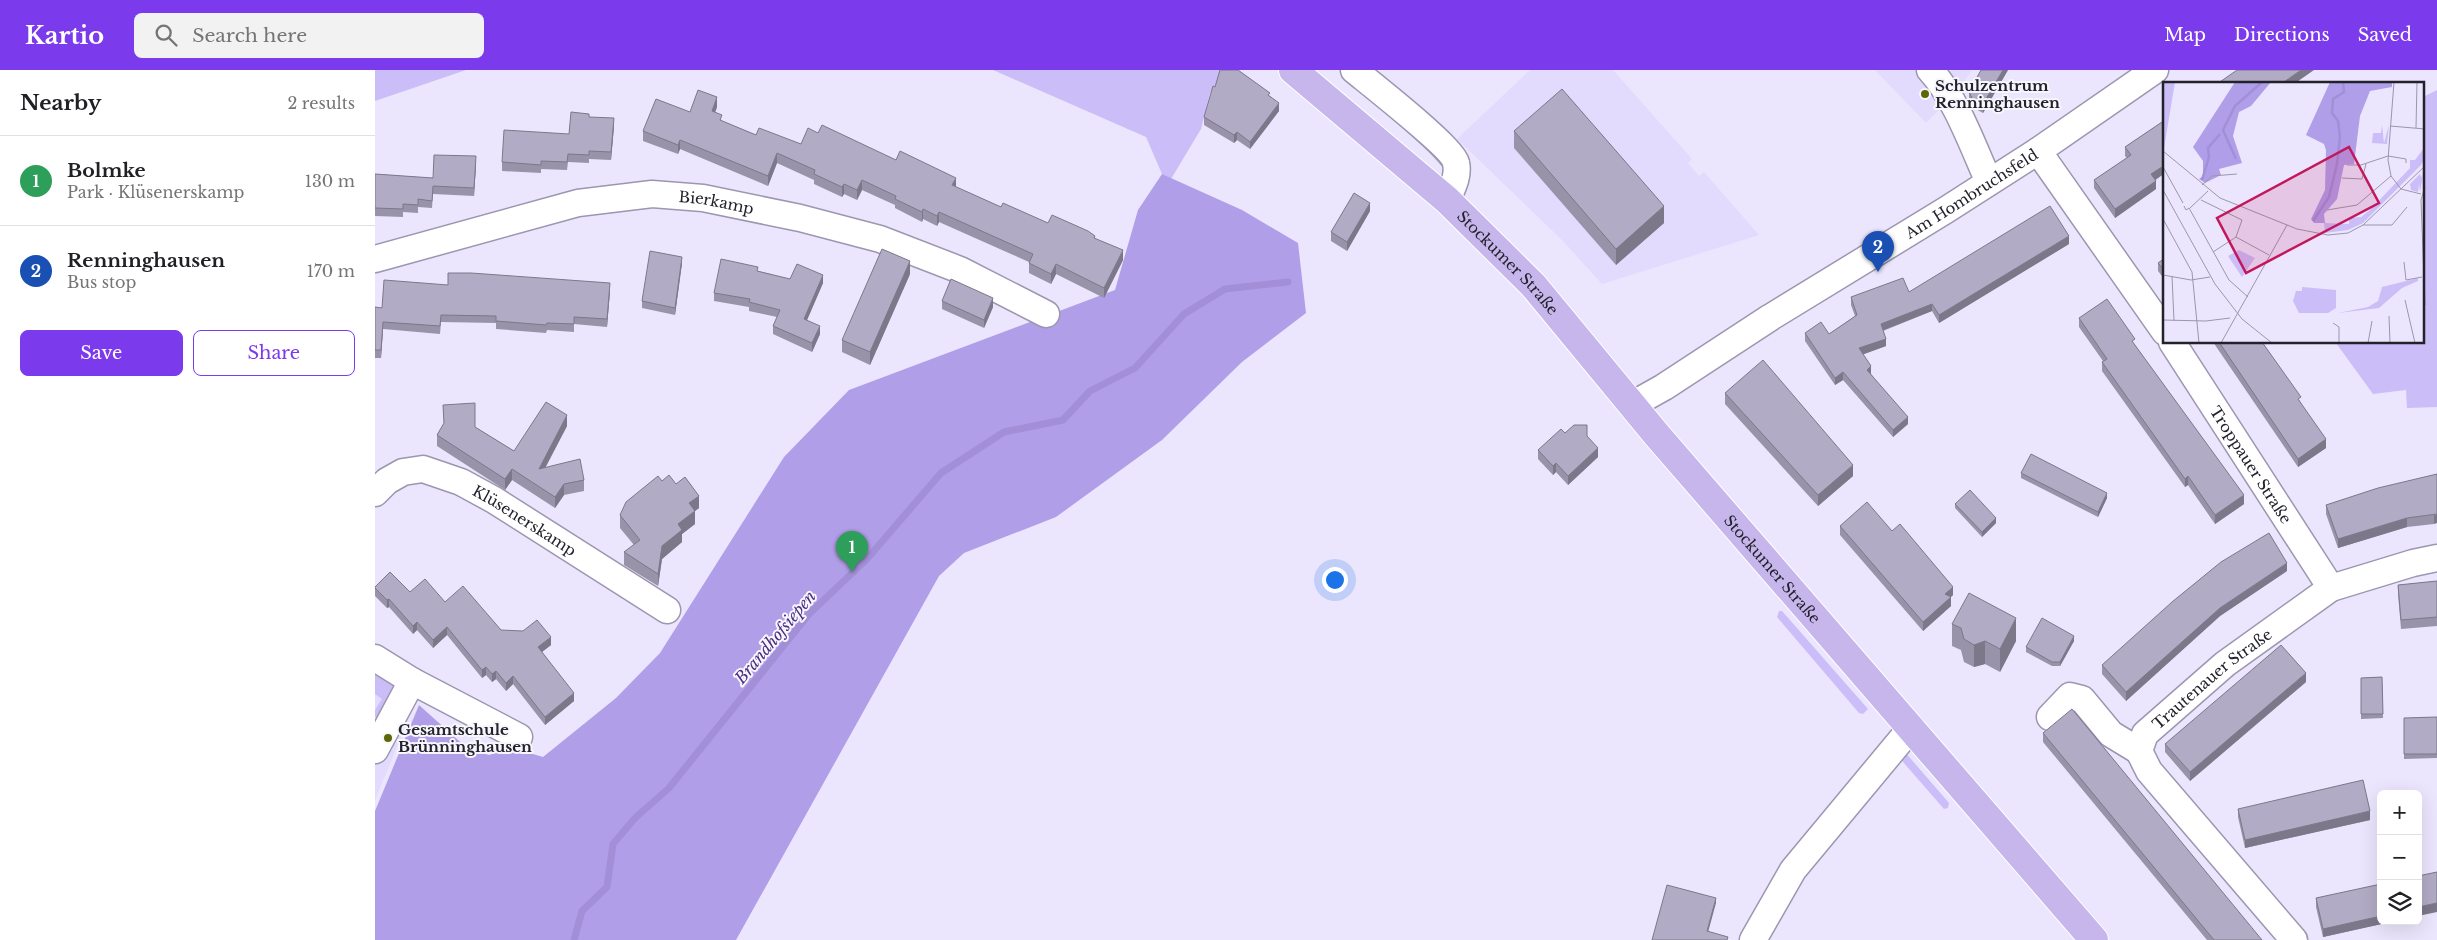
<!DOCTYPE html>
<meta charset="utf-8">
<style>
:root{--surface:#fff;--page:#f2f2f2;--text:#202124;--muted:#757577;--line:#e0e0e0;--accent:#7c3aed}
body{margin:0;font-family:"Libre Baskerville",serif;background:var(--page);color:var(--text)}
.controls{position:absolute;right:15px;bottom:15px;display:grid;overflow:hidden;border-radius:8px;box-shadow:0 5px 20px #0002}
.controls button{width:45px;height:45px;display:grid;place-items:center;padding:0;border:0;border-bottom:1px solid var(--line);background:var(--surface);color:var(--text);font:25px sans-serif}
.you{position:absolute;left:959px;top:509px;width:18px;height:18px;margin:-12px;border:4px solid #fff;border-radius:50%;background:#1a73e8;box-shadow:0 0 0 8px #1a73e833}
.badge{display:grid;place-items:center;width:32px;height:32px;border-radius:50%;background:var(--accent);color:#fff;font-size:16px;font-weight:700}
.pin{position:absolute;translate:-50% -41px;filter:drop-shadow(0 1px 2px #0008)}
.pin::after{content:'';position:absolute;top:26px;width:18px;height:15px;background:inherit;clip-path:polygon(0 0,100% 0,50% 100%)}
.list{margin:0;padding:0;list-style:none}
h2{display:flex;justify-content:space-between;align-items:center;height:65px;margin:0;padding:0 20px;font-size:21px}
h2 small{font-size:16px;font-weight:400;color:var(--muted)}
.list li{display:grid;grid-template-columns:32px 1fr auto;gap:15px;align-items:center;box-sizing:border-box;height:90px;padding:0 20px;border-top:1px solid var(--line)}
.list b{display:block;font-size:19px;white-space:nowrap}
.list p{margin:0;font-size:16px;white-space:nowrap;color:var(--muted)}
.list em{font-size:16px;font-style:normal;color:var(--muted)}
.actions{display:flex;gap:10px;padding:15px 20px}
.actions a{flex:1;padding:11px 0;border:1px solid var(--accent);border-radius:8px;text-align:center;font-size:18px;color:var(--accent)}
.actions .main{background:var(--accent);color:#fff}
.icon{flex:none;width:28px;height:28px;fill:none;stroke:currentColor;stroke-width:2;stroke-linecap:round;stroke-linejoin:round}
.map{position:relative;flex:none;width:2062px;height:870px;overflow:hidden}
header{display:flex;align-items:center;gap:30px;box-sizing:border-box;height:70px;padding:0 25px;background:var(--accent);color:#fff}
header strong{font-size:24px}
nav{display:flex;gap:28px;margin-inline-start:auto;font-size:18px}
.search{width:350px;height:45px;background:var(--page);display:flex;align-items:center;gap:12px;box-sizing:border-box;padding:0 18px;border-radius:8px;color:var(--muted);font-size:19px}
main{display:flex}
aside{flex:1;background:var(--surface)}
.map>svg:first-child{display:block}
</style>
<header>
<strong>Kartio</strong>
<div class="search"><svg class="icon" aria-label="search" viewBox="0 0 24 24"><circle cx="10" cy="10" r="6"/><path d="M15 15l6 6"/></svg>Search here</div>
<nav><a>Map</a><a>Directions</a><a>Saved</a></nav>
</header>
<main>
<aside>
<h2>Nearby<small>2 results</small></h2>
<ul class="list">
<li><span class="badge" style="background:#2e9e5b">1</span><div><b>Bolmke</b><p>Park · Klüsenerskamp</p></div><em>130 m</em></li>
<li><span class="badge" style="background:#1a4fb4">2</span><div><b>Renninghausen</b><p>Bus stop</p></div><em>170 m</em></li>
</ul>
<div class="actions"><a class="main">Save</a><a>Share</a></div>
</aside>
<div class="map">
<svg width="2062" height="870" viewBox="0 0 2062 870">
<rect width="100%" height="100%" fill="#ebe6fd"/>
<!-- built -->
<g fill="#e2dbfe">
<polygon points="1155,0 1238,0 1317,89 1313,93 1324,106 1329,102 1384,165 1227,214 1187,170 1082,69"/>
<polygon points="1500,0 1597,0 1583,20 1551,53"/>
<polygon points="0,604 43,626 0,730"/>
</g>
<!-- green -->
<g fill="#cbbdf7">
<polygon points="0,0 91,0 0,31"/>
<polygon points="618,0 846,0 844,11 835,23 826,59 796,109 787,104 771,67"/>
<polygon points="2062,20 2062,337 2032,338 2031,320 1998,324 1961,273 2048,272 2048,27"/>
<polygon points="1404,541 1407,541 1493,639 1488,644 1484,643 1402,547"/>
<polygon points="0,598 18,608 22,619 4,647 0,647 0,640 7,629 0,624"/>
<polygon points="1529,681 1574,733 1573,738 1569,739 1522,685"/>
</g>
<!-- forest -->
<polygon fill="#b19ee8" points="787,104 867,140 923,173 931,243 867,292 787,370 681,447 589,483 564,506 361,870 0,870 0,741 44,635 93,679 114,685 138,678 168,687 241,628 285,583 409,387 474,320 740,220 763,140"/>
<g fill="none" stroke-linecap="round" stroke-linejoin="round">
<!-- stream -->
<polyline stroke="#a28fd8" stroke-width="7" points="199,870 207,841 232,817 238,774 260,748 294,718 434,544 492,489 566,403 629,362 688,350 715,321 760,298 809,244 850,219 913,212"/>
<!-- minor casing -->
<g stroke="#9c96b0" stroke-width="29">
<g id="minor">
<path d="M979 0C996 14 1078 78 1081 93 1084 106 1077 118 1072 130"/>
<path d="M1555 0C1581 28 1598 77 1614 112"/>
<polyline points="1663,81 1790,262"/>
<path id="s1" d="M0 189 203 133 277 124 328 128 425 148 505 169 585 200 671 244"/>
<path id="s2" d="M1797 272 1956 518"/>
<path id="s3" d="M1257 335 1289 317 1396 247 1571 140 1663 81 1780 0"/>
<path id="s4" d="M0 423 12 411 28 402 48 399 86 412 119 430 292 540"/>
<polyline points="0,588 37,611 144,667"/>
<polyline points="1675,647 1695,626 1707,629 1736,664 1764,681"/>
<polyline points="0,680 37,611"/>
<polyline points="1378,870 1418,800 1536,658"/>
<path id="s5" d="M1919 870 1774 701 1764 681 1770 664 1850 594 1956 518 2038 493 2062 488"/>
</g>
</g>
<!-- major casing -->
<g stroke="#fff" stroke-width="30">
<g id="major">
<path id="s6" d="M918 0 1072 130 1158 215 1281 364 1719 870"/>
</g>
</g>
<!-- minor -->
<use href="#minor" stroke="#fff" stroke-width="26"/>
<!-- major -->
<use href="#major" stroke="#c6b6ec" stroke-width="28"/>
</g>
<!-- wall -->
<g fill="#9893a9">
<polygon points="1633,0 1608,43 1597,37 1594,31 1594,22"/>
<polygon points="840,17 895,26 904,41 875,79 862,70 859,73 829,55 829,47"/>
<polygon points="342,37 340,42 347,51 381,65 426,74 443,63 521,90 581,117 626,137 673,153 720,168 748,190 729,228 681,204 676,214 654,203 654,192 564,152 562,156 548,149 547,152 520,138 520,135 487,120 482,130 469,124 467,127 439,114 439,110 402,93 393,116 305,79 303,84 268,71 268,61 315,42"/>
<polygon points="214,47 239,56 236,90 214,89 214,93 193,92 192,100 166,99 166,103 127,101 127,92 194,64"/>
<polygon points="1790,50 1790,103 1780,110 1781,119 1740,148 1719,118 1719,110 1752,88 1750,86 1750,77"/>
<polygon points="1139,61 1289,153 1241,195 1139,78"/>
<polygon points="101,94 99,126 58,124 57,138 43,137 43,143 28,142 28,147 0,146 0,104 58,108"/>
<polygon points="995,141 972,181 956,171 956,162"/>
<polygon points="1694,174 1564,253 1557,241 1508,261 1511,276 1488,284 1496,304 1533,354 1518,367 1468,310 1460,315 1430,271 1430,263 1454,264 1480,246 1476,235 1476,227 1534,222"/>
<polygon points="1790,188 1790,210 1783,201 1783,193"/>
<polygon points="307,193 300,245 267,238 267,231"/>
<polygon points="383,201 415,209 448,213 432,250 445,264 437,282 398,264 398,256 402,247 374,241 374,237 339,231 339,223"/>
<polygon points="535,204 495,295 467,282 467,270"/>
<polygon points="73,215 235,221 232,257 199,254 199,262 172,260 171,263 121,259 121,253 66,252 65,264 8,259 6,288 0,288 0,237 7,238"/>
<polygon points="567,231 618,237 609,258 567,239"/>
<polygon points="1704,248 1760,275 1869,434 1840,454 1813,415 1810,417 1727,301 1727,292 1728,291 1704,257"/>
<polygon points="1838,272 1887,272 1926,333 1951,378 1923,397"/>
<polygon points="1350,323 1478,406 1443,436 1350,334"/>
<polygon points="68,335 100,357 139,381 192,356 170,397 209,410 209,421 189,425 180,438 137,410 130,420 62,376 62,365 69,354"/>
<polygon points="1190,363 1212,366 1223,387 1193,415 1181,402 1178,405 1163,389 1163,380"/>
<polygon points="1646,403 1732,428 1723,447 1646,408"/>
<polygon points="2062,404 2059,454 2032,457 1963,478 1951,444 1951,435"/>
<polygon points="287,411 301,414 324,438 320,441 320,454 307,464 307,472 287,489 283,516 249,495 249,482 259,475 245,458 245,445"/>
<polygon points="1580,434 1621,453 1607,467 1580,438"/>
<polygon points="1465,456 1517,461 1578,525 1576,527 1576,536 1548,561 1465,465"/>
<polygon points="1912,501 1845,546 1751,631 1727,604 1727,595"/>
<polygon points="2062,511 2062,556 2026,559 2023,524 2023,515"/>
<polygon points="0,517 35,522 70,532 126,560 176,575 167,582 199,631 170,655 138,614 131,621 121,609 117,612 111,605 107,608 72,565 58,578 42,560 38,564 14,537 12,538 0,526"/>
<polygon points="1577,554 1641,571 1625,602 1610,594 1599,597 1589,592 1586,580 1577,576"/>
<polygon points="1699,571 1685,596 1677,596 1651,582 1651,577"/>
<polygon points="2007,607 2008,648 1986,649 1986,608"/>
<polygon points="1931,612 1815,711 1790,682 1790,674"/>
<polygon points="2062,647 2062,688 2029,689 2029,648"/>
<polygon points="1668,663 1887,870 1832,870 1668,672"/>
<polygon points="1863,739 1995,750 1870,778 1863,747"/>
<polygon points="1941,828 2006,851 2020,851 1948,867 1941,837"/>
</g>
<!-- shaded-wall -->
<g fill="#7c788a">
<polygon points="1628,0 1633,0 1608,43 1608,34"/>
<polygon points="1926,0 1939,0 1919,14 1906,14"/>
<polygon points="342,27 342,37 337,51 337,41"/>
<polygon points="904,33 904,41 875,79 875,72"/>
<polygon points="239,48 239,56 236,90 236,82"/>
<polygon points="862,62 862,70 859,73 859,65"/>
<polygon points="305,70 305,79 303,84 303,75"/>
<polygon points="402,83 402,93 393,116 393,106"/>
<polygon points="101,86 101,94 99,126 99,118"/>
<polygon points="1790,95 1790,103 1776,113 1776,104"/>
<polygon points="581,108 581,117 577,115"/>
<polygon points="487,110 487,120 482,130 482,120"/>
<polygon points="1781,111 1781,119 1740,148 1740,139"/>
<polygon points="469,114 469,124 467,127 467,117"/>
<polygon points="995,133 995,141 972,181 972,172"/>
<polygon points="1289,136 1289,153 1241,195 1241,179"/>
<polygon points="548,139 548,149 547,152 547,142"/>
<polygon points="564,142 564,152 562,156 562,146"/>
<polygon points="1694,166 1694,174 1564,253 1564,245"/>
<polygon points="748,180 748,190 729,228 729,218"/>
<polygon points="307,187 307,193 300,245 300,238"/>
<polygon points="535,191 535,204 495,295 495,282"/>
<polygon points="681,194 681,204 676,214 676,204"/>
<polygon points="448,205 448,213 429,257 429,249"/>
<polygon points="235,213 235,221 232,257 232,249"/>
<polygon points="618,228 618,237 609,258 609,250"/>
<polygon points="1557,234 1557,241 1506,261 1506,254"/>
<polygon points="8,252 8,259 6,288 6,280"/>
<polygon points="445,256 445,264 437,282 437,273"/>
<polygon points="1511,269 1511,276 1484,286 1484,278"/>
<polygon points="1496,296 1496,304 1492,308 1492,300"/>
<polygon points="1468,302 1468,310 1460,315 1460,308"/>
<polygon points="192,345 192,356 164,410 164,399"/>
<polygon points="1533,347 1533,354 1518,367 1518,360"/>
<polygon points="1951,369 1951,378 1923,397 1923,389"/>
<polygon points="1223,378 1223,387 1193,415 1193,406"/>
<polygon points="1181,393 1181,402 1178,405 1178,396"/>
<polygon points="1478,395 1478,406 1443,436 1443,425"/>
<polygon points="137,399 137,410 130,420 130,409"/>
<polygon points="1813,406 1813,415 1810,417 1810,409"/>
<polygon points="189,414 189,425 180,438 180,427"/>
<polygon points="1732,423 1732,428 1723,447 1723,442"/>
<polygon points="1869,425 1869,434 1840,454 1840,445"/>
<polygon points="324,426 324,438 320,441 320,454 307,464 307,472 287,489 283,516 283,504 287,476 303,454 314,433"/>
<polygon points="2062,444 2062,453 2059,454 2059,445"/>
<polygon points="1621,448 1621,453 1607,467 1607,462"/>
<polygon points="2032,448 2032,457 1963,478 1963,469"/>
<polygon points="1912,493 1912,501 1845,546 1751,631 1751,622 1845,538"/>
<polygon points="1578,517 1578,525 1570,532 1570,524"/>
<polygon points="1576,527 1576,536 1548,561 1548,552"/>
<polygon points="14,529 14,537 12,538 12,530"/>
<polygon points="1641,548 1641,571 1625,602 1625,579"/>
<polygon points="42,552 42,560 38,564 38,556"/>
<polygon points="72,557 72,565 58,578 58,570"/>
<polygon points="1699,566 1699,571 1685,596 1685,592"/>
<polygon points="176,567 176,575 163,585 163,577"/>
<polygon points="1610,571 1610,594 1599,597 1599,575"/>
<polygon points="111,597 111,605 107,608 107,600"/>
<polygon points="121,601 121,609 117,612 117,604"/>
<polygon points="1931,603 1931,612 1815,711 1815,702"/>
<polygon points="138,606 138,614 131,621 131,613"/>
<polygon points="199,623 199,631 170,655 170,647"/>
<polygon points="1995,741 1995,750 1870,778 1870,770"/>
<polygon points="1341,828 1341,833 1332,866 1332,861"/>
<polygon points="2062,833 2062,842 2043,846 2043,837"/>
<polygon points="2006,846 2006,851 2020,851 1948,867 1948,859"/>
</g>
<!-- building -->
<g fill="#b1abc5" stroke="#7c788a">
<polygon points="845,0 863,0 895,23 893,25 904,33 875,72 862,62 859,65 829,47 838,16 840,17"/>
<polygon points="1606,0 1628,0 1608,34 1597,28 1594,22"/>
<polygon points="1862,0 1926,0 1906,14 1842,14"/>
<polygon points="1187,19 1289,136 1241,179 1139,61"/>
<polygon points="323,20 342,27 337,41 347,45 345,50 381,65 384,58 426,74 433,58 443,63 447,55 521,90 525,81 581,108 577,115 626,137 628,133 673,153 677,145 713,161 720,166 719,168 748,180 729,218 681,194 676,204 654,193 658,184 564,142 562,146 548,139 547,142 520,129 521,126 487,110 482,120 469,114 467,117 439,104 440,100 402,83 393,106 305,70 303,75 268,61 281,29 315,42"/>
<polygon points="196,42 214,44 214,47 239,48 236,82 214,81 214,85 193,84 192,92 166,91 166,95 127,92 129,60 194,64"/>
<polygon points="1790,50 1790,95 1776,104 1781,111 1740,139 1719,110 1756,85 1750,77"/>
<polygon points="59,85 101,86 99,118 58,116 57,131 43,129 43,135 28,134 28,139 0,138 0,104 58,108"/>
<polygon points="979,123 995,133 972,172 956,162"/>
<polygon points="1675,136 1694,166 1564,245 1557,234 1506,254 1511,269 1484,278 1496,296 1492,300 1533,347 1518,360 1468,302 1460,308 1430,263 1446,252 1454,264 1482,245 1476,227 1528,208 1534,222"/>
<polygon points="507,179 535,191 495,282 467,270"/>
<polygon points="275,181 307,187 300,238 267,231"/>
<polygon points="1790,188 1790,201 1783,193"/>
<polygon points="346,189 383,197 382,201 415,209 422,194 448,205 429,249 445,256 437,273 398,256 405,240 374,232 375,229 339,223"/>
<polygon points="73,203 96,203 235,213 232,249 199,247 199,254 172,253 171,255 121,251 121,246 66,245 65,256 8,252 6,280 0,280 0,237 7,238 9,210 73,215"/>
<polygon points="576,209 618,228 609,250 567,231"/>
<polygon points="1732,229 1760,269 1757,271 1869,425 1840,445 1813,406 1810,409 1727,292 1732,289 1704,248"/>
<polygon points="1844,272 1887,272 1926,327 1923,329 1951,369 1923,389"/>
<polygon points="1388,290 1478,395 1443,425 1350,323"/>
<polygon points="171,332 192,345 164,399 205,389 209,410 189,414 180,427 137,399 130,409 62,365 69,353 68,335 100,333 100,357 139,381"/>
<polygon points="1199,355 1212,355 1212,366 1223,378 1193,406 1181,393 1178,396 1163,380 1186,359 1190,363"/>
<polygon points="1656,384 1732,423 1723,442 1646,403"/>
<polygon points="2062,404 2062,444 2032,448 1963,469 1951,435 2003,418"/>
<polygon points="294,405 301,414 310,407 324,426 314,433 320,441 303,454 307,460 287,476 283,504 249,482 265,470 245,445 251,432 283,406 287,411"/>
<polygon points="1595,420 1621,448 1607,462 1580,434"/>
<polygon points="1492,432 1517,461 1525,454 1578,517 1570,524 1576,527 1548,552 1465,456"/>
<polygon points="1894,463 1912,493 1845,538 1751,622 1727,595 1797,532 1846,492"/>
<polygon points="15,502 35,522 50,509 70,532 88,516 126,560 148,561 162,550 176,567 163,577 199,623 170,647 138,606 131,613 121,601 117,604 111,597 107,600 72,557 58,570 42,552 38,556 14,529 12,530 0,518 0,517"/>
<polygon points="2062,511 2062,547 2026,550 2023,515"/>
<polygon points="1594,523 1641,548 1625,579 1610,571 1599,575 1589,569 1586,558 1577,554"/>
<polygon points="1667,548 1699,566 1685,592 1677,592 1651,577"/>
<polygon points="1906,575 1931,603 1815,702 1790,674"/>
<polygon points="2007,607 2008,644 1986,644 1986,608"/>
<polygon points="1697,639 1887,870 1839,870 1668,663"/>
<polygon points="2062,647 2062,684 2029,684 2029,648"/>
<polygon points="1988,710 1995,741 1870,770 1863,739"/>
<polygon points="2062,802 2062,833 2043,837 2043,806"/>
<polygon points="2006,814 2006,846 1948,859 1941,828"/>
<polygon points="1292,815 1341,828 1332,861 1353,867 1352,870 1277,870"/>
</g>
<!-- markers -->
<g fill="#5d6708" stroke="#f7f6fc" stroke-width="2">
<circle cx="1550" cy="24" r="5"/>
<circle cx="13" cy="668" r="5"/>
</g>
<g text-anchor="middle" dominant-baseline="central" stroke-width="4" stroke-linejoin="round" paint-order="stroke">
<!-- poi labels -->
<g font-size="15" font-weight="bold" fill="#23212b" stroke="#f7f6fc" text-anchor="start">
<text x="1560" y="15">Schulzentrum<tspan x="1560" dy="17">Renninghausen</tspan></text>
<text x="23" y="659">Gesamtschule<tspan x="23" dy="17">Brünninghausen</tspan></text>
</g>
<!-- street labels -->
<g font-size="15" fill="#23212b" stroke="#f7f6fc">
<text stroke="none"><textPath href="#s3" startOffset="400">Am Hombruchsfeld</textPath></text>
<text stroke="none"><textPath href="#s1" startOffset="350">Bierkamp</textPath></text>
<text stroke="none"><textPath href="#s6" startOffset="289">Stockumer Straße</textPath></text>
<text stroke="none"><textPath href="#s2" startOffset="146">Troppauer Straße</textPath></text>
<text stroke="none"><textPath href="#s4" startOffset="170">Klüsenerskamp</textPath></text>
<text stroke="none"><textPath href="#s6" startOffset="694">Stockumer Straße</textPath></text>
<text stroke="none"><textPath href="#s5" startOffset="350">Trautenauer Straße</textPath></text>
</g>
<!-- water labels -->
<g font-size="16" font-style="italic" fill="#4c2d83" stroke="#f7f6fc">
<text transform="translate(400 567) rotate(-50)">Brandhofsiepen</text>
</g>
</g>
<!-- overview -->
<g transform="translate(1788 12)">
<rect width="261" height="261" fill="#ebe6fd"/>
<path d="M0 0H12L1 66 0 65ZM219 43 221 61 226 43 224 62 209 61 210 51H218ZM261 66V78L258 83 200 141 185 148 162 151 161 141 186 142V136L198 135 207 128 247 86V78H252ZM261 88 257 110 256 102 255 110 248 108 247 102 257 92 259 96ZM76 168 92 176 79 195 65 174ZM255 196V199L239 206 216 226 175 231 205 225 215 219 219 205ZM139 205 173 208V226L165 231H136L130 219 133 209H139Z" fill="#cbbdf7"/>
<path d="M72 0H108L88 24 76 30 70 54 79 81 56 87 58 93 42 101 36 97 40 94V79L30 65ZM167 0H229V5L207 9 197 34 191 82 181 83 174 117 161 132 162 141H151L148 137 162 108 163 68 161 62 143 53Z" fill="#b19ee8"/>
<path fill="none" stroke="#a28fd8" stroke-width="2.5" d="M73 77 60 48 72 24 99 0M39 98 46 75 45 66 57 52M150 139 166 115 174 82 177 55 175 39 169 31 170 17 181 10 180 0"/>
<path fill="none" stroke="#9b97a9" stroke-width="1" d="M231 0 225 78 228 94 238 107M227 44 262 47M253 46 254 0M0 69 57 116 134 147 165 153 185 151 200 143 262 84M184 83H198L225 74 243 77V81M0 85 20 121M179 96 199 97 203 82M39 103 49 94 74 92M262 105 258 118 262 223M238 107 258 112M0 108 52 202 79 237 109 261M38 118 79 138 73 155 50 170M21 124 23 128 26 126 66 198 85 215M27 126 45 109M164 128 194 123 228 94M0 137 29 190 36 261M200 143H229L244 125M73 155 106 173M241 180 243 198 259 195M0 193 28 198 47 195M9 194 11 239M242 218 252 261M226 234 227 261M0 238 43 239 67 236M170 241 176 245V261M58 261 124 143M205 261 209 239"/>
<path fill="#c2185b" fill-opacity="0.15" stroke="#c2185b" stroke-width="2.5" d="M186 65 216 121 83 191 54 136Z"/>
<rect width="261" height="261" fill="none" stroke="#23212b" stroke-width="2.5"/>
</g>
</svg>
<div class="controls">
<button>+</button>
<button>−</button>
<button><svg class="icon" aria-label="layers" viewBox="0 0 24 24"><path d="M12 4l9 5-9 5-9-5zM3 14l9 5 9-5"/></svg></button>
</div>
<div class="you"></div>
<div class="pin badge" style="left:477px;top:502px;background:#2e9e5b">1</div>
<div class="pin badge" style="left:1503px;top:202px;background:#1a4fb4">2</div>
</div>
</main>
